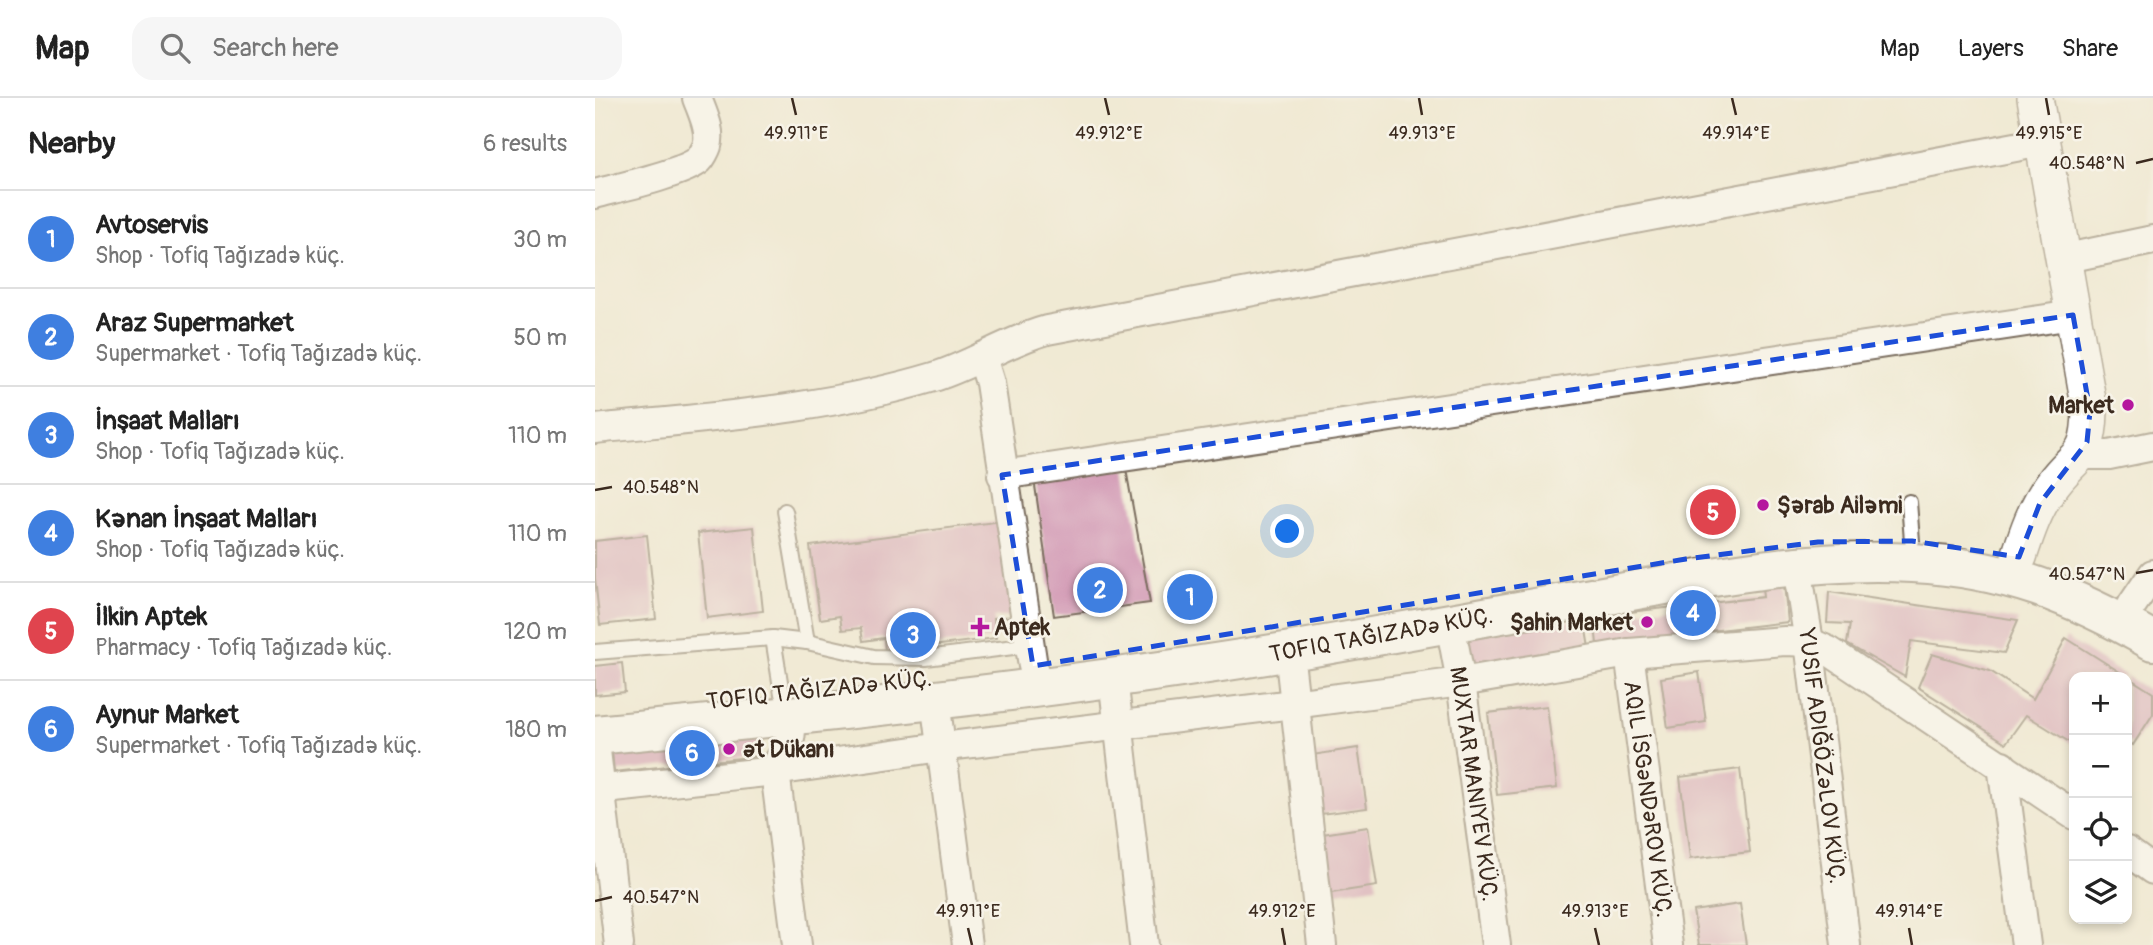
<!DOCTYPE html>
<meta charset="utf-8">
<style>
:root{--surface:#fff;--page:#f6f6f6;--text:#222;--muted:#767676;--line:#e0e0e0;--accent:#b5179e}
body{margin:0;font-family:Pangolin,sans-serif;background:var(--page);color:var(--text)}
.controls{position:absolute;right:21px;bottom:21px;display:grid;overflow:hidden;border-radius:14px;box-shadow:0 4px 10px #0003}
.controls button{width:63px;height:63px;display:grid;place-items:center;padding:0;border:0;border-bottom:2px solid var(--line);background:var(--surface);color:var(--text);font:35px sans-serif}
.you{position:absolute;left:693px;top:434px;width:24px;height:24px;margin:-18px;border:5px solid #fff;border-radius:50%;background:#1a73e8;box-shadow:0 0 0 10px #1a73e833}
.badge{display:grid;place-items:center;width:46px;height:46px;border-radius:50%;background:var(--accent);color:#fff;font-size:23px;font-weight:700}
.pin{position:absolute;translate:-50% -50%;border:4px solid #fff;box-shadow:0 2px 7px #0006}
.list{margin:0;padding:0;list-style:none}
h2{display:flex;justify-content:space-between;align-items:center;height:91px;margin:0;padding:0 28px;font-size:30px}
h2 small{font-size:23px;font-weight:400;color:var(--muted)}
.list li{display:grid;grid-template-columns:46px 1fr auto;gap:21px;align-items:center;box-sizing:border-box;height:98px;padding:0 28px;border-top:2px solid var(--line)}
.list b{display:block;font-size:26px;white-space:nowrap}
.list p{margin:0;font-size:23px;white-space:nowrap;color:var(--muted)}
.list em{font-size:23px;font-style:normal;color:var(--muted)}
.icon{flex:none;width:38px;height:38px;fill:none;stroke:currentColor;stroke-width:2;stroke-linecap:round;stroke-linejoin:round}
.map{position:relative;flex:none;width:1558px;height:847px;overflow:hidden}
header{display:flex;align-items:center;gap:42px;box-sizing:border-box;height:98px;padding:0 35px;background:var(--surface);border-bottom:2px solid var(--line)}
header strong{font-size:33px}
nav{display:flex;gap:38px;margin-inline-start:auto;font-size:24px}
.search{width:490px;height:63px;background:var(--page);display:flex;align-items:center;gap:18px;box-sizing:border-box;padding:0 24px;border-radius:21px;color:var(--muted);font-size:26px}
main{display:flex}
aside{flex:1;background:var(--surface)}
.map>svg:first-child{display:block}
</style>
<header>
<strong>Map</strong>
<div class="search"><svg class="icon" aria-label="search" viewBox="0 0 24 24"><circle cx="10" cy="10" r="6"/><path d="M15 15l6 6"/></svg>Search here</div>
<nav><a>Map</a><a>Layers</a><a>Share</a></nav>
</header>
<main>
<aside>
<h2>Nearby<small>6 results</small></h2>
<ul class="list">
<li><span class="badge" style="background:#3f7fe0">1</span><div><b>Avtoservis</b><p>Shop · Tofiq Tağızadə küç.</p></div><em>30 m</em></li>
<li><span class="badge" style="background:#3f7fe0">2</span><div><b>Araz Supermarket</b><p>Supermarket · Tofiq Tağızadə küç.</p></div><em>50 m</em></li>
<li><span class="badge" style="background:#3f7fe0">3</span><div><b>İnşaat Malları</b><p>Shop · Tofiq Tağızadə küç.</p></div><em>110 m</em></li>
<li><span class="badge" style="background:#3f7fe0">4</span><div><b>Kənan İnşaat Malları</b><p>Shop · Tofiq Tağızadə küç.</p></div><em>110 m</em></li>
<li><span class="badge" style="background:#e0444e">5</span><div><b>İlkin Aptek</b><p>Pharmacy · Tofiq Tağızadə küç.</p></div><em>120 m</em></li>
<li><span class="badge" style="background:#3f7fe0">6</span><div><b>Aynur Market</b><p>Supermarket · Tofiq Tağızadə küç.</p></div><em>180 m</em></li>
</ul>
</aside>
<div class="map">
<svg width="1558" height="847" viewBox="0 0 1558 847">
<rect width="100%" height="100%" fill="#f7f3e8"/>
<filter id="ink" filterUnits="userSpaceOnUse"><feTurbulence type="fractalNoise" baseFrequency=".0143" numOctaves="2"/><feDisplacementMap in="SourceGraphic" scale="14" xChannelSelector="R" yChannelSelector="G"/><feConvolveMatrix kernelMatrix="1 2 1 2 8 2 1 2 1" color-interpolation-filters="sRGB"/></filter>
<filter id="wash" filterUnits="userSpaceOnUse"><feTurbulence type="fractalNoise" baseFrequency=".00686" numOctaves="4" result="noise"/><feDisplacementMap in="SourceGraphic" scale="28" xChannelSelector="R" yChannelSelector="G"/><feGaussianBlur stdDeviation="1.57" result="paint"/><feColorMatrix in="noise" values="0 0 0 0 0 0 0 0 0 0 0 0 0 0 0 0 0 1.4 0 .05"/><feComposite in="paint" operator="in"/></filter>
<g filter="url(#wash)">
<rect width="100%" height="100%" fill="#f0ead4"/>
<g id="blocks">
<!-- building -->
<g fill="#cf92b0">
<polygon points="531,371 555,505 459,518 439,381"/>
<polygon points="407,423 419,518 399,520 401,540 290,554 289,540 268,543 266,530 247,532 245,518 225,521 215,448"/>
<polygon points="159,429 168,513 112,520 103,435"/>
<polygon points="52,437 61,521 5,527 0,480 0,443"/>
<polygon points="1189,487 1193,524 1002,546 999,518 1168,499 1167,490"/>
<polygon points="1234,494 1423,522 1409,555 1316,543 1310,579 1252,546 1255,526 1232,525"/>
<polygon points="989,520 994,550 877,568 872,537"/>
<polygon points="1471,540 1558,595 1558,616 1538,647 1532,643 1532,579 1479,579 1479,647 1431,617 1411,645 1323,589 1337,556 1395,573 1438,601"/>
<polygon points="27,565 30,594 0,597 0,568"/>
<polygon points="1104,574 1111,624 1073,630 1066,580"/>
<polygon points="952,608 962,690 902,697 893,615"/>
<polygon points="161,636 163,658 19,674 17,652"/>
<polygon points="763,650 772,710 726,716 717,657"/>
<polygon points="1145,671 1155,754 1095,761 1085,679"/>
<polygon points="773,729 782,788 736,795 727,736"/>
<polygon points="1145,806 1151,847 1104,847 1098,813"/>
</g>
</g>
</g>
<g filter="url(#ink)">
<use href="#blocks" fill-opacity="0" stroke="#7a6d5e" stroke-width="2"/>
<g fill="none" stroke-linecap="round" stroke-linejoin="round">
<!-- service casing -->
<g stroke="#7a6d5e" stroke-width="18">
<g id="service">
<polyline points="1314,404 1317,443"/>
<polyline points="190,413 212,544"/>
<polyline points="178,540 187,596"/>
<polyline points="0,554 178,540 212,544 279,559 331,560 435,547"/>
</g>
</g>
<!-- minor casing -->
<g stroke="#7a6d5e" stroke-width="32">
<g id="minor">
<path d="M0 96C22 90 89 75 104 62 107 59 111 51 112 48 117 33 107 14 102 0"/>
<polyline points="1467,161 1558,142"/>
<polyline points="387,259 395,285 438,568"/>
<path d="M0 331C114 319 229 312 339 279 378 267 412 243 452 232L1447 44"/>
<polyline points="1486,357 1514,357 1558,348"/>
<polyline points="407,377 1478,217"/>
<polyline points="1202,469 1214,544 1251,847"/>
<polyline points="1537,507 1558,476"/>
<polyline points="855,525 866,584 901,847"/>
<polyline points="694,553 727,847"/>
<polyline points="1034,555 1073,847"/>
<polyline points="518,580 549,847"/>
<polyline points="340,602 372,847"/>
<path d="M195 619C196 628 197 638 193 647 189 657 182 663 180 673L202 847"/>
<polyline points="0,644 24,847"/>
<polyline points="1407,667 1431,847"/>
<polyline points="0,692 180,673 346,649 698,606 866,584 1034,555 1190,543 1214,544 1234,553 1479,717"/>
<polyline points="1532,753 1558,772"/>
</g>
</g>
<!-- tertiary casing -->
<g stroke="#7a6d5e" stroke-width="38">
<path id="tertiary" d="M1424 459C1432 434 1440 410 1456 388 1481 353 1494 363 1495 313L1440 0"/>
</g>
<!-- primary casing -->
<g stroke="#7a6d5e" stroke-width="42">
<path id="primary" d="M0 637C233 615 465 591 696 553 806 534 916 514 1025 495 1118 478 1224 459 1318 465 1411 470 1478 497 1558 543"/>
</g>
<!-- service -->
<use href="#service" stroke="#fff" stroke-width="14"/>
<!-- minor -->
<use href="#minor" stroke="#fff" stroke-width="28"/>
<!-- tertiary -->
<use href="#tertiary" stroke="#fff" stroke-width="35"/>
<!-- primary -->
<use href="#primary" stroke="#fff" stroke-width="38"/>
</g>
</g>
<!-- marked area -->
<path d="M0 0H1558V847H0ZM1478 217 1495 313 1492 344 1445 405 1424 459 1317 443 1223 444 1091 461 438 568 407 377Z" fill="#f0ead4" fill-opacity=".55" fill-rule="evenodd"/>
<path fill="none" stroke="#1d4ed8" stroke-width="5" stroke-dasharray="14 9" stroke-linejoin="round" d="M1478 217 1495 313 1492 344 1445 405 1424 459 1317 443 1223 444 1091 461 438 568 407 377Z"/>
<!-- ticks -->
<path fill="none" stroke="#3b2a1e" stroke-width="2.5" d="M197 0 201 17M510 0 514 17M824 0 827 17M1137 0 1141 17M1451 0 1454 17M1541 65 1558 61M0 392 17 389M1541 475 1558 472M0 803 17 799M373 830 377 847M687 830 690 847M1000 830 1004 847M1314 830 1317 847"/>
<!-- markers -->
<g fill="#b5179e" stroke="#f7f3e8" stroke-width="2.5">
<circle cx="1533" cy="307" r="7"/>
<circle cx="1168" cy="407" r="7"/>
<circle cx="1052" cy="524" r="7"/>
<path d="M381.5 518.5h7v7h7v7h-7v7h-7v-7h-7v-7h7z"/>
<circle cx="134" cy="651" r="7"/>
</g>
<g text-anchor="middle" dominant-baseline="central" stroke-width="5" stroke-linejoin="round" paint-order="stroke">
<!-- poi labels -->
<g font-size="23" font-weight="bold" fill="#3b2a1e" stroke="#f7f3e8" text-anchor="start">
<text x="1519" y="307" text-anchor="end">Market</text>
<text x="1182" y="407">Şərab Ailəmi</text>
<text x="1038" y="524" text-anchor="end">Şahin Market</text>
<text x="399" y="529">Aptek</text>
<text x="148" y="651">Ət Dükanı</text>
</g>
<!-- street labels -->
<g font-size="23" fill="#3b2a1e" stroke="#f7f3e8">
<text transform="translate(786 537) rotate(-10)">TOFIQ TAĞIZADƏ KÜÇ.</text>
<text transform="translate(224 592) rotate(-6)">TOFIQ TAĞIZADƏ KÜÇ.</text>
<text transform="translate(1227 658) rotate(83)">YUSIF ADIĞÖZƏLOV KÜÇ.</text>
<text transform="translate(879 686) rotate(82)">MUXTAR MANIYEV KÜÇ.</text>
<text transform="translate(1053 701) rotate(82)">AQIL İSGƏNDƏROV KÜÇ.</text>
</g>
</g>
<g font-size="18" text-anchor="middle" fill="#3b2a1e" stroke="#f7f3e8" stroke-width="5" stroke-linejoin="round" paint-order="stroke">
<text x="201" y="41">49.911°E</text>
<text x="514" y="41">49.912°E</text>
<text x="827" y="41">49.913°E</text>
<text x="1141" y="41">49.914°E</text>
<text x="1454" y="41">49.915°E</text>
<text x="1492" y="71">40.548°N</text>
<text x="66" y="395">40.548°N</text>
<text x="1492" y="482">40.547°N</text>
<text x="66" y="805">40.547°N</text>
<text x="373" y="819">49.911°E</text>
<text x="687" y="819">49.912°E</text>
<text x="1000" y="819">49.913°E</text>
<text x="1314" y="819">49.914°E</text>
</g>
</svg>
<div class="controls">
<button>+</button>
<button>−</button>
<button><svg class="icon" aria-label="locate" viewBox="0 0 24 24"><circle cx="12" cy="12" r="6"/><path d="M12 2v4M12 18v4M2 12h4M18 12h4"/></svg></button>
<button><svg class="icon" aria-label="layers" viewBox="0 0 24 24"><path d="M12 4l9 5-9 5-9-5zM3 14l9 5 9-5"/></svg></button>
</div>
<div class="you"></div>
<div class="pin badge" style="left:595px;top:499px;background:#3f7fe0">1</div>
<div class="pin badge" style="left:505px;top:492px;background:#3f7fe0">2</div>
<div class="pin badge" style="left:318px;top:537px;background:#3f7fe0">3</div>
<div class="pin badge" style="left:1098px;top:515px;background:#3f7fe0">4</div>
<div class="pin badge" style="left:1118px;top:414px;background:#e0444e">5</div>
<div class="pin badge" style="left:97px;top:655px;background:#3f7fe0">6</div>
</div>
</main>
